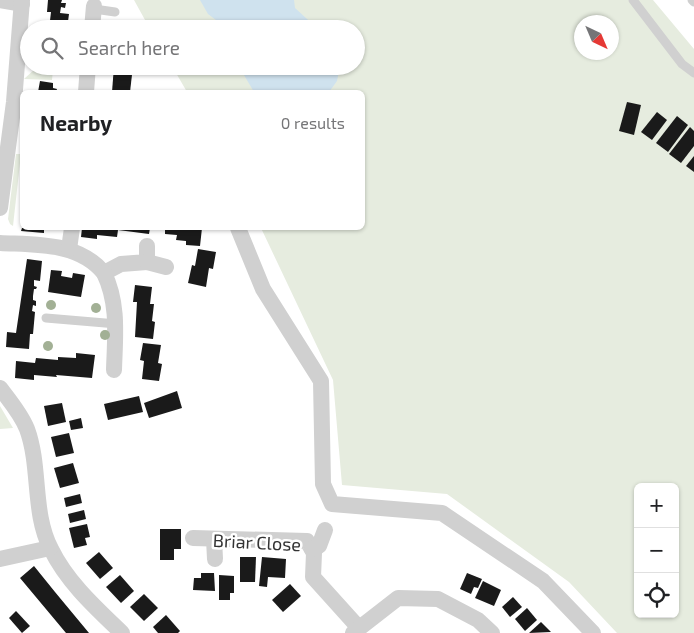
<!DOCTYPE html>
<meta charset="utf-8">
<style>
:root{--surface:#fff;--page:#f6f6f6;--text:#202124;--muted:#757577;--line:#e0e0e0}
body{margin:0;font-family:"Exo 2",sans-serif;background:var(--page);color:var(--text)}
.controls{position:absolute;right:15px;bottom:15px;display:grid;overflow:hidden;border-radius:8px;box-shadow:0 1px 4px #0004}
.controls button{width:45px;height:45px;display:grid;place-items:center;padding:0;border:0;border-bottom:1px solid var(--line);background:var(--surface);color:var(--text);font:25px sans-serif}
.compass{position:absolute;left:574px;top:15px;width:45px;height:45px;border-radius:50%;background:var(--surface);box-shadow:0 1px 4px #0004;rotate:136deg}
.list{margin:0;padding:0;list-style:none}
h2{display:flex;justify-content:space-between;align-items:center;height:65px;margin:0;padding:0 20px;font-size:21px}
h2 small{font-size:16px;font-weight:400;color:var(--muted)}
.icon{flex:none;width:28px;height:28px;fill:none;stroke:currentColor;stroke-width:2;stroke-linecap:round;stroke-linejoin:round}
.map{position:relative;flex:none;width:694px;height:633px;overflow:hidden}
.search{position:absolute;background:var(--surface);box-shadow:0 1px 4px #0004;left:20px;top:20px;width:345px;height:55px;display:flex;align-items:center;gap:12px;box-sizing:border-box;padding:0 18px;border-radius:28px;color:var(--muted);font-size:19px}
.panel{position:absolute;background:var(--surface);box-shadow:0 1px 4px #0004;left:20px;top:90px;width:345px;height:140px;border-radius:8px}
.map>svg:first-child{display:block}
</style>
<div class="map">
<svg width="694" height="633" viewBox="0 0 694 633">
<rect width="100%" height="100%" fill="#fff"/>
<!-- green -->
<g fill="#e6ecdf" fill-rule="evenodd">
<path d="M134 0H653L694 49V633H617L569 582 447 494 342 485 333 380 261 228H362V92H187L172 66H356V29H150ZM582 22H612V52H582ZM638 487H675V614H638Z"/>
<polygon points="36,68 53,69 52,80 24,79"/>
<polygon points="16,154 21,154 13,226 10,224 8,219"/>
<polygon points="0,406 13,428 0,429"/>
</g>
<!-- water -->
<g fill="#cfe2ee">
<polygon points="200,0 294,0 295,8 318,29 228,29 208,14"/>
<polygon points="243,66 340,66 337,81 329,92 254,92 244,75"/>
</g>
<!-- building -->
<g fill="#1a1a1a">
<polygon points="48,0 62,0 61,3 66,3 65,8 61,7 60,13 69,14 67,29 49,29 51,12 47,12"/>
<polygon points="114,66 133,66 130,92 112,92"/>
<polygon points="40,81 53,83 53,88 57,89 56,92 38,92"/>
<polygon points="627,102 641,105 634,135 619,131"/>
<polygon points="657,112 667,120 652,140 641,132"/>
<polygon points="677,116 688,125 668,152 656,143"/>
<polygon points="690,127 694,131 694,146 681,163 669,154"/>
<polygon points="694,156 694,172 686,166"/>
<polygon points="22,228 44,228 44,233 21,231"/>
<polygon points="82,228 150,228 149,234 118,230 117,237 97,235 97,239 81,237"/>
<polygon points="150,228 202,228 200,246 186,245 186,241 176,240 177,235 165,234 165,230"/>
<polygon points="198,249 216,252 213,269 209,268 206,287 188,283 192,265 195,266"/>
<polygon points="27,259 42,261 40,281 34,280 34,286 37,287 36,289 34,289 33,296 33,300 36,301 36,306 33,305 32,311 35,312 33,334 30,334 29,349 6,347 7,332 16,333"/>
<polygon points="51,270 62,271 61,276 72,278 73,273 85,275 81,297 48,292"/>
<polygon points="135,285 152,287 150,304 154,304 152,321 155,322 153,339 135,337 137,302 133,302"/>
<polygon points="143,343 161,345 158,363 162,364 159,381 142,379 144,361 140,360"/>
<polygon points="76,353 95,355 92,378 56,375 57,377 34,375 34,380 15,378 16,361 35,363 36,358 58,360 58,357 76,358"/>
<polygon points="177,391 182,408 149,418 144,403"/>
<polygon points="139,396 143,412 108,420 104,404"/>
<polygon points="62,403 66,422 48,426 44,406"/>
<polygon points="81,418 83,428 71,430 69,421"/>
<polygon points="69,433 74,453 56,457 51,437"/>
<polygon points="73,463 79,483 60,488 54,468"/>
<polygon points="80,494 82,503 66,507 64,498"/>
<polygon points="84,510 86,519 70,523 68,514"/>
<polygon points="87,524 90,537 85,538 87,545 74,548 69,528"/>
<polygon points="160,529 181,529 181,549 174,549 174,560 160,560"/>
<polygon points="99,552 113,568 100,579 86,563"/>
<polygon points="240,557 256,557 255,582 240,582"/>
<polygon points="262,557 286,559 285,578 268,577 267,587 259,586"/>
<polygon points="34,566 55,592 89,633 66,633 20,578"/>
<polygon points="201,573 214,573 215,591 193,590 194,578 201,578"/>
<polygon points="467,573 482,579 478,588 474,587 471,594 460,589"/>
<polygon points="120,575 134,591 121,603 106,587"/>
<polygon points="219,575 234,576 234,593 230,593 230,600 219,600"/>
<polygon points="483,581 501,590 494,606 475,598"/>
<polygon points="290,584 301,596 283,612 272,600"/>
<polygon points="144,594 158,608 144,621 130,607"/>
<polygon points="513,597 522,607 510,617 502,607"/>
<polygon points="527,608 537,620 525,631 515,619"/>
<polygon points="16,611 30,626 22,633 9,618"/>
<polygon points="166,615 180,631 178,633 158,633 153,627"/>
<polygon points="541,622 551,632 529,633"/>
</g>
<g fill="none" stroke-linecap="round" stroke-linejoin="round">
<!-- lane -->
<g stroke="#d0d0d0" stroke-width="9">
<polyline points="633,0 682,64 694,73"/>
<polyline points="692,0 694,2"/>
<polyline points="94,9 115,12"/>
<polyline points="46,318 117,324"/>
</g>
<!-- street -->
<g stroke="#d0d0d0" stroke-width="16">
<polyline points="0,0 22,4"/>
<polyline points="92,29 94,6"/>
<polyline points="86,92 88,66"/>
<polyline points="0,208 14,102 22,0"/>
<polyline points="238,228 263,289 321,381 323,484 332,504 442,513 543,581 593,633"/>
<path d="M0 243C36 245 79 242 104 273L121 264 147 262V246"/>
<polyline points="69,249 72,228"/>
<polyline points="147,262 166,267"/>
<path d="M104 273C119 304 115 336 114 370"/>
<path d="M0 388C10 401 21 414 27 429 41 467 32 513 51 549 67 582 96 608 122 633"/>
<polyline points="193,538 307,541 314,553 313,577 359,628"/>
<polyline points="214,539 215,559"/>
<polyline points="312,549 319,546 325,530"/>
<polyline points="0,559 50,548"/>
<polyline points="353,633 398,598 438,599 478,620 492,633"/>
</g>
</g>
<!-- trees -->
<g fill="#a2b095">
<circle cx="51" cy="305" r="5"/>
<circle cx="96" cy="308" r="5"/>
<circle cx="105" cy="335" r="5"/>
<circle cx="48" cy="346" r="5"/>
</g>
<g text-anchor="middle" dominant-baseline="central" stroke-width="5" stroke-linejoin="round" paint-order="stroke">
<!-- street labels -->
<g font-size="18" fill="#333" stroke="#fff">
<text transform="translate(257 542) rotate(3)">Briar Close</text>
</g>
</g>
</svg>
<div class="controls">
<button>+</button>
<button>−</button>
<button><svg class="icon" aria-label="locate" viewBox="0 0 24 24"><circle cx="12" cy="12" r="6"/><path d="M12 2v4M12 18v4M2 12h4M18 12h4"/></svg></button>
</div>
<svg class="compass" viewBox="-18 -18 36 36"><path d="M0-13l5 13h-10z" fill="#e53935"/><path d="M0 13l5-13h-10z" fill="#757577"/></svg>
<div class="search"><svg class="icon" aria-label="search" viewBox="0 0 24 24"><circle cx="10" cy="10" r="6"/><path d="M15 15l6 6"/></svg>Search here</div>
<section class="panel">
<h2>Nearby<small>0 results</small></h2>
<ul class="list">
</ul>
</section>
</div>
